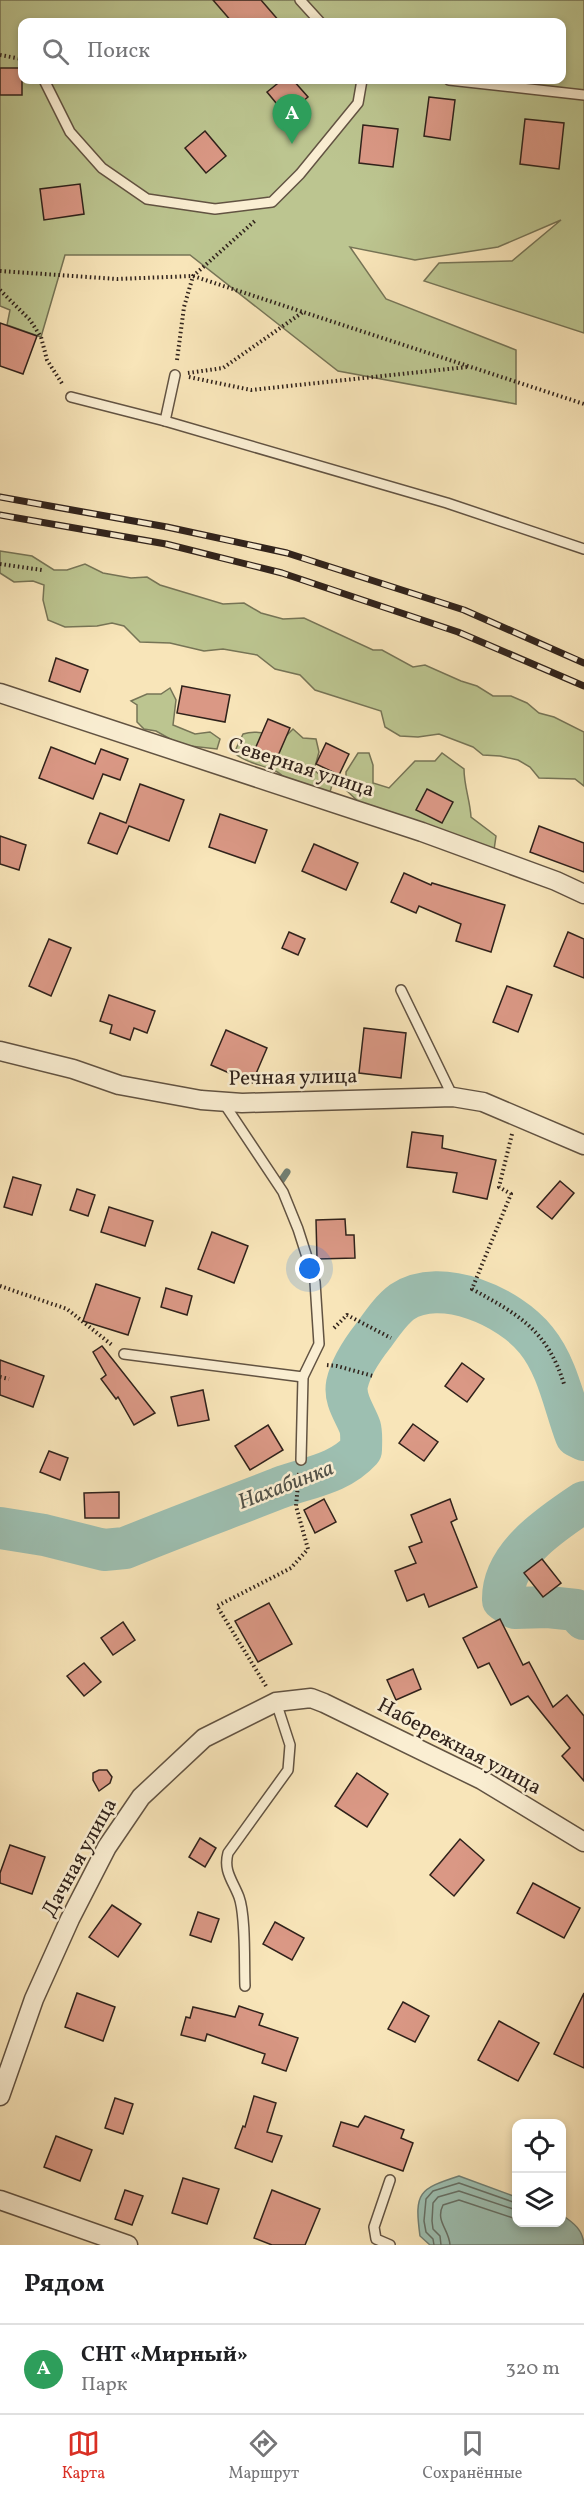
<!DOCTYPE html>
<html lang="ru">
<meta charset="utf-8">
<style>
:root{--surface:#fff;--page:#f6f6f6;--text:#202124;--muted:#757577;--line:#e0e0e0;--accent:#d93025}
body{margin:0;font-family:Vollkorn,serif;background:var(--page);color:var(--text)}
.controls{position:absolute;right:18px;bottom:18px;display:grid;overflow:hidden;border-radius:12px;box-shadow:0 3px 9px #0003}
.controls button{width:54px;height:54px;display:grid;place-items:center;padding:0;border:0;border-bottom:2px solid var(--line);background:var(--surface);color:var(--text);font:30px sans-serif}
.you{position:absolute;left:310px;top:1269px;width:21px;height:21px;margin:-15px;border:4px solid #fff;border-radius:50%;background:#1a73e8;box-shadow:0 0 0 9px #1a73e833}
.badge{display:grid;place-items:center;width:39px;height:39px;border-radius:50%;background:var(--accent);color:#fff;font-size:20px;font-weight:700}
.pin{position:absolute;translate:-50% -50px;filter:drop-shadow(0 2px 3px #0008)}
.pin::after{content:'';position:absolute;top:32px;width:21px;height:18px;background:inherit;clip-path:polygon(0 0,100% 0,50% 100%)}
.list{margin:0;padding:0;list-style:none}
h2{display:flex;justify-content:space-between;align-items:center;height:78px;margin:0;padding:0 24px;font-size:26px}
h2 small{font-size:20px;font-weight:400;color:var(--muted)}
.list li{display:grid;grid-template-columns:39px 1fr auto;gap:18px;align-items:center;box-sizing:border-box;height:90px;padding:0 24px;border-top:2px solid var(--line)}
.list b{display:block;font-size:22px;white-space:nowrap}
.list p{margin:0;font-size:20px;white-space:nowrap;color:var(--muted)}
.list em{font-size:20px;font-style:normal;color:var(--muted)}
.icon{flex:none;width:33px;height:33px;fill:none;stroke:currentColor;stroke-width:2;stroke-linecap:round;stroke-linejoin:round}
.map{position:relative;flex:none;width:584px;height:2245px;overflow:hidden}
.search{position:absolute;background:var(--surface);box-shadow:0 3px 9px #0003;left:18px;right:18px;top:18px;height:66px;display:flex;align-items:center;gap:15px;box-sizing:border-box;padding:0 21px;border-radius:12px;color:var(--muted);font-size:22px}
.sheet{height:168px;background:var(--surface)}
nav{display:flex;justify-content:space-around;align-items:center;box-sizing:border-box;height:84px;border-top:2px solid var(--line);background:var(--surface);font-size:16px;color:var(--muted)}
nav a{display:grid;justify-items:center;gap:3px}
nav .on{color:var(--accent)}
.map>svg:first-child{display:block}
</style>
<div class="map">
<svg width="584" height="2245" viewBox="0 0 584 2245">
<rect width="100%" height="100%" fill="#f8e5b9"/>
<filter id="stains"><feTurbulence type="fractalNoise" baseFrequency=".00333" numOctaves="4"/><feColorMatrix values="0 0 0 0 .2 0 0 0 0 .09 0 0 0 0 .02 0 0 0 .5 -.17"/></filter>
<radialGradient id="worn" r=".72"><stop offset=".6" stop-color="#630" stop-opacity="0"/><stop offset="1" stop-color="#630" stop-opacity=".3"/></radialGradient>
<!-- green -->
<g fill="#bcc590" stroke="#767456" stroke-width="1.5" fill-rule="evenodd">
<path d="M0 0H584V333L424 281 439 263 512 261 561 220 498 247 415 260 350 247 386 299 516 350V404L338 371 190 255H65L41 337 7 325 10 310 0 306ZM22 22H562V80H22Z"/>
<polygon points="0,551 32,556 54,570 67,570 85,564 103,573 131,578 147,577 160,585 223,604 244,603 261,613 283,619 304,618 373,650 382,650 413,667 425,665 461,681 477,686 493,696 511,696 527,703 539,713 554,717 584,732 584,786 575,779 539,778 530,767 518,760 500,756 483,755 473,747 439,734 418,737 400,736 385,727 381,711 315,690 300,675 275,669 257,655 223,649 204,651 170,643 140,642 124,626 112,623 97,626 65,627 48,620 43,600 44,585 33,581 14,582 0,573"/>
<polygon points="170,688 176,700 173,725 195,734 210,732 220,739 217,749 181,745 156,731 144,729 137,722 137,705 131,701 147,694 161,694"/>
<path d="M293 729 303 738 316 739 319 752 314 770 332 785 330 792C317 792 299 790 288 781 283 777 280 772 273 770 259 764 246 763 234 753L243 734C258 729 270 736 286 736Z"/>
<path d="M358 753H369L373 765V783L389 788 415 761H435L442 753 464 769C464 786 470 800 471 817L496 836 494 850 363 806 346 790V772Z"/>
</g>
<!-- water -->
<path fill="#9dbfb1" stroke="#718075" stroke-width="1.5" d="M459 2176 516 2197V2222H562V2215C574 2223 583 2230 584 2245H430L420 2236C414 2192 419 2189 459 2176Z"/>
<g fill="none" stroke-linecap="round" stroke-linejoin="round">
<!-- shore -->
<g stroke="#667066" stroke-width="1.5">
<polyline points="434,2245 433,2239 426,2232 424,2221 426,2199 433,2191 459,2183 516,2203"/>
<polyline points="441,2245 440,2236 433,2229 432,2221 433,2203 438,2197 459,2191 516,2210"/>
<path d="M450 2245C449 2229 435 2221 443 2205L459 2200 516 2219"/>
</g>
<!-- stream -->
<g stroke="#718075" stroke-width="7">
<polyline points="279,1184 287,1172"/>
<polyline points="0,1515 104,1550"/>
</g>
<!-- river -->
<g stroke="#9dbfb1" stroke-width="42">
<path d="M584 1502C551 1524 502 1556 503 1600L515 1608 548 1607 576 1610 584 1619"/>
<path d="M0 1528 44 1535 104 1550 125 1548C176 1527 228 1508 279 1488 309 1477 339 1474 361 1450 361 1442 362 1434 360 1427 355 1413 344 1400 347 1384 351 1366 362 1350 373 1336 381 1325 391 1310 402 1302 441 1276 510 1307 536 1340 558 1367 564 1404 576 1436L584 1440"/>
</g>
</g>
<!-- building -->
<g fill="#da9885" stroke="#30221b" stroke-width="1.5">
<polygon points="213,0 261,0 280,22 232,22"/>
<rect x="0" y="68" width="22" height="27"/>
<polygon points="282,80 293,80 308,97 286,115 267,92"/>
<polygon points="429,97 455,100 450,140 424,136"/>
<polygon points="525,119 564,123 559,169 520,164"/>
<polygon points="363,125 398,129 393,167 359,163"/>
<polygon points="205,131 226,156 206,173 185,148"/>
<polygon points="80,184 84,214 44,220 40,189"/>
<polygon points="0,323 37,336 23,374 0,366"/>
<polygon points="56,658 88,670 80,692 49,681"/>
<polygon points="182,686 230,695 225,722 177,713"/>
<polygon points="268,719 290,728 277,758 255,749"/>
<polygon points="326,743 349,754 339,775 316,764"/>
<polygon points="51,747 95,764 101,749 128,759 120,780 103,774 93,799 39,778"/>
<polygon points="140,784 184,800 169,841 129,826 117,854 88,843 100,813 126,823"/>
<polygon points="427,789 453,802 442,823 416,810"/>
<polygon points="220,814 267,830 255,863 209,847"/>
<polygon points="539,826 584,843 584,872 530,852"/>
<polygon points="0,836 26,845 19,870 0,864"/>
<polygon points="314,844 358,863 346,890 302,871"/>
<polygon points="404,873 431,885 432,883 505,905 491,952 456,941 461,924 419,906 416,913 391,902"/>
<polygon points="289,932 305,939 298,955 282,948"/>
<polygon points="568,932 584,939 584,978 554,966"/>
<polygon points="49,939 71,948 51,996 29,986"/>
<polygon points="507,986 532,995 518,1032 493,1022"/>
<polygon points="109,995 155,1011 147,1033 134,1028 130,1040 110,1033 112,1025 100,1021"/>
<polygon points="364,1028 406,1033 401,1078 359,1073"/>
<polygon points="226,1030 267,1048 252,1083 211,1065"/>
<polygon points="412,1132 443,1136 442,1148 496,1160 487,1199 453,1192 457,1173 407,1167"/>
<polygon points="13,1177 41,1185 32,1215 4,1207"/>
<polygon points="560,1181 574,1193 552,1219 537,1207"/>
<polygon points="77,1189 95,1195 88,1216 70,1210"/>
<polygon points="109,1207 153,1221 145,1246 101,1232"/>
<polygon points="345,1219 346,1235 354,1235 355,1258 317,1259 316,1220"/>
<polygon points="212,1232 248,1246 234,1283 198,1269"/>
<polygon points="96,1284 140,1298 128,1335 83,1321"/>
<polygon points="166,1288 192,1296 187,1315 161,1307"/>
<polygon points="102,1346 155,1413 134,1425 118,1397 116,1399 101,1379 106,1375 93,1352"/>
<polygon points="0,1360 44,1376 33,1407 0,1395"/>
<polygon points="462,1363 484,1379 467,1402 445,1386"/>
<polygon points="203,1390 209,1420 178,1426 171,1397"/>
<polygon points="413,1424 438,1442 424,1461 399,1443"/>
<polygon points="268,1425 283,1450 250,1470 235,1446"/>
<polygon points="49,1451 68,1458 60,1480 40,1472"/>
<polygon points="119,1492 119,1518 85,1518 84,1493"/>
<polygon points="324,1499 336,1522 315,1533 304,1510"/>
<polygon points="450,1499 457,1519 451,1522 477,1587 429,1607 424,1594 407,1601 395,1571 416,1563 409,1547 422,1542 411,1515"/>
<polygon points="542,1559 561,1583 543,1597 524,1573"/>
<polygon points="269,1603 292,1644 258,1662 235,1621"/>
<polygon points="500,1619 523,1665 529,1662 553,1707 567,1695 584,1716 584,1781 562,1756 570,1748 528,1696 511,1705 489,1663 478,1668 463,1638"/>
<polygon points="123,1622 135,1640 113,1655 101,1638"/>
<polygon points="84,1663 101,1682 84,1696 67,1676"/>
<polygon points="413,1669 421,1689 396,1700 387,1680"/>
<polygon points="99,1770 107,1770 112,1777 110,1783 99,1791 93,1780 93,1773"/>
<polygon points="357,1773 388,1794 367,1827 335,1806"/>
<polygon points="200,1838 216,1848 205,1867 189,1857"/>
<polygon points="460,1839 484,1860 454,1896 430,1875"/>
<polygon points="10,1845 45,1857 32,1894 0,1883 0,1873"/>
<polygon points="533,1883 580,1908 564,1938 517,1913"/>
<polygon points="112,1905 141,1924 118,1957 89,1937"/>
<polygon points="198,1912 219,1919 211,1942 190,1935"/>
<polygon points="275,1922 304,1938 292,1960 263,1944"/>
<polygon points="77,1993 115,2007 103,2041 65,2027"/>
<polygon points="584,1993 584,2068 554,2054"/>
<polygon points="403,2002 429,2016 415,2042 388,2029"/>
<polygon points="239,2006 263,2014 259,2025 298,2038 286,2071 262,2063 265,2054 207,2034 205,2041 181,2035 186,2017 190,2018 193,2007 235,2017"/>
<polygon points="499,2021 539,2043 518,2081 478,2060"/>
<polygon points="254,2096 276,2103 267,2132 282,2136 272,2162 235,2148 243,2126 245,2127"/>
<polygon points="115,2098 133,2104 123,2134 105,2128"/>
<polygon points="365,2116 404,2130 401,2138 413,2143 403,2171 333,2146 341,2122 358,2127"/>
<polygon points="56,2136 92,2150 80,2181 44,2167"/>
<polygon points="183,2178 219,2189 207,2224 172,2213"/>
<polygon points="125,2190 143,2196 132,2225 115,2219"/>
<polygon points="272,2190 320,2209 305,2245 272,2245 254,2238"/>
</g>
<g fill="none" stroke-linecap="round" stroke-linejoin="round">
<!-- lane casing -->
<g stroke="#625342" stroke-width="12">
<g id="lane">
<polyline points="300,0 320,22"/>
<polyline points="44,80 70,132 102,168 147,199 215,209 272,202 300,174 358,103 362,80"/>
<polyline points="449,80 584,95"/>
<polyline points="175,375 165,421 447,503 584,549"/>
<polyline points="71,397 165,421"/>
<polyline points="401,990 453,1097"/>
<polyline points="223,1102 283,1192 298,1229 315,1282 319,1344 303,1377 301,1460"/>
<polyline points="124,1354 303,1377"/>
<path d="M245 1986C244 1964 246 1916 239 1897 233 1881 223 1871 228 1853L288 1770 290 1745 276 1702"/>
<polyline points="390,2245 376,2239 374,2227 390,2180"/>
</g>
</g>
<!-- street casing -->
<g stroke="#625342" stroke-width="21">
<g id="street">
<polyline points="0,693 422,832 556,881 584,894"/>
<polyline points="0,1051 73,1069 119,1085 201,1100 242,1103 453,1097 483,1102 584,1145"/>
<polyline points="0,2096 34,1999 70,1919 107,1847 141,1797 204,1738 276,1702 311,1698 324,1703 482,1780 584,1842"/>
<polyline points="0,2200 128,2245"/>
</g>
</g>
<!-- path -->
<g stroke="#30221b" stroke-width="4" stroke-dasharray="1.5 3" stroke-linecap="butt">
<polyline points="0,55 22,59"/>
<polyline points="0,271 117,279 193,276 584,404"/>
<polyline points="0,290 30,320 41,337 47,360 63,385"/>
<polyline points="177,360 184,307 193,276 256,220"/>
<polyline points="188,373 223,368 303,312"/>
<polyline points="189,377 251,390 467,367"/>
<polyline points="0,564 42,570"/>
<path d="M512 1134 499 1187 511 1194 472 1289C519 1315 547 1330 564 1384"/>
<polyline points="0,1286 67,1309 112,1345"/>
<polyline points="334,1328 347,1315 391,1338"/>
<polyline points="327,1365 337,1366 373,1376"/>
<polyline points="0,1377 9,1379"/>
<polyline points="266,1686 217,1606 291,1568 308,1549 296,1506 299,1473"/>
</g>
<!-- lane -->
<use href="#lane" stroke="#faeed2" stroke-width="9"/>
<!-- street -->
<use href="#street" stroke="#faeed2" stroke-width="18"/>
<!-- rail casing -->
<g stroke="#30221b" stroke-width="7">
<g id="rail">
<polyline points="0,497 167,527 287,553 464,610 584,663"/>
<polyline points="0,515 166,544 282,573 458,632 584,686"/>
</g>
</g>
<!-- rail -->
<use href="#rail" stroke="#faeed2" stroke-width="4.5" stroke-dasharray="14" stroke-linecap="butt"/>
</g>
<g text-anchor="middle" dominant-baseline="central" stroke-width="5" stroke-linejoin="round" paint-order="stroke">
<!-- street labels -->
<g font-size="21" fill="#30221b" stroke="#faeed2">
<text transform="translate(301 768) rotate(18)">Северная улица</text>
<text transform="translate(293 1078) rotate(-1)">Речная улица</text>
<text transform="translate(459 1747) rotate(28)">Набережная улица</text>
<text transform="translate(80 1858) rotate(-61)">Дачная улица</text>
</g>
<!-- water labels -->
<g font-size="22" font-style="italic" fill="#515148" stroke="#faeed2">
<text transform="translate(286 1486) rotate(-21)">Нахабинка</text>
</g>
</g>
<rect width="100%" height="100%" filter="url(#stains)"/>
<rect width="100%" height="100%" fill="url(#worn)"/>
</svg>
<div class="controls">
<button><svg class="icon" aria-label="locate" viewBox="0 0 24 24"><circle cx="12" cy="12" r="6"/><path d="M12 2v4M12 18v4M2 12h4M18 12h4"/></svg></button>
<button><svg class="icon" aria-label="layers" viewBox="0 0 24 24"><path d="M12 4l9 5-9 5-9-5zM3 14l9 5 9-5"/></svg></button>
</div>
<div class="you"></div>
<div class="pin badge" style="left:292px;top:144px;background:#2e9e5b">A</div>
<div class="search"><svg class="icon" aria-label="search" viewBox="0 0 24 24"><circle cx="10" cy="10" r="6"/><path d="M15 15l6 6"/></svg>Поиск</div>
</div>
<section class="sheet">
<h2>Рядом<small></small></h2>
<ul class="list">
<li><span class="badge" style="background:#2e9e5b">A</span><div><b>СНТ «Мирный»</b><p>Парк</p></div><em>320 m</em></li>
</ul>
</section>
<nav>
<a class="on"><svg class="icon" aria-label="map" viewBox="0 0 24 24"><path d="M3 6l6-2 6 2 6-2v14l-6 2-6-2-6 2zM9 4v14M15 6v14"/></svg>Карта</a>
<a><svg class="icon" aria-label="directions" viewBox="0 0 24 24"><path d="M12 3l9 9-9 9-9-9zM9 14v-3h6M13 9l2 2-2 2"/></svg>Маршрут</a>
<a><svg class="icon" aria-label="saved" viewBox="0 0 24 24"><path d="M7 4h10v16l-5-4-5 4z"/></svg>Сохранённые</a>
</nav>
